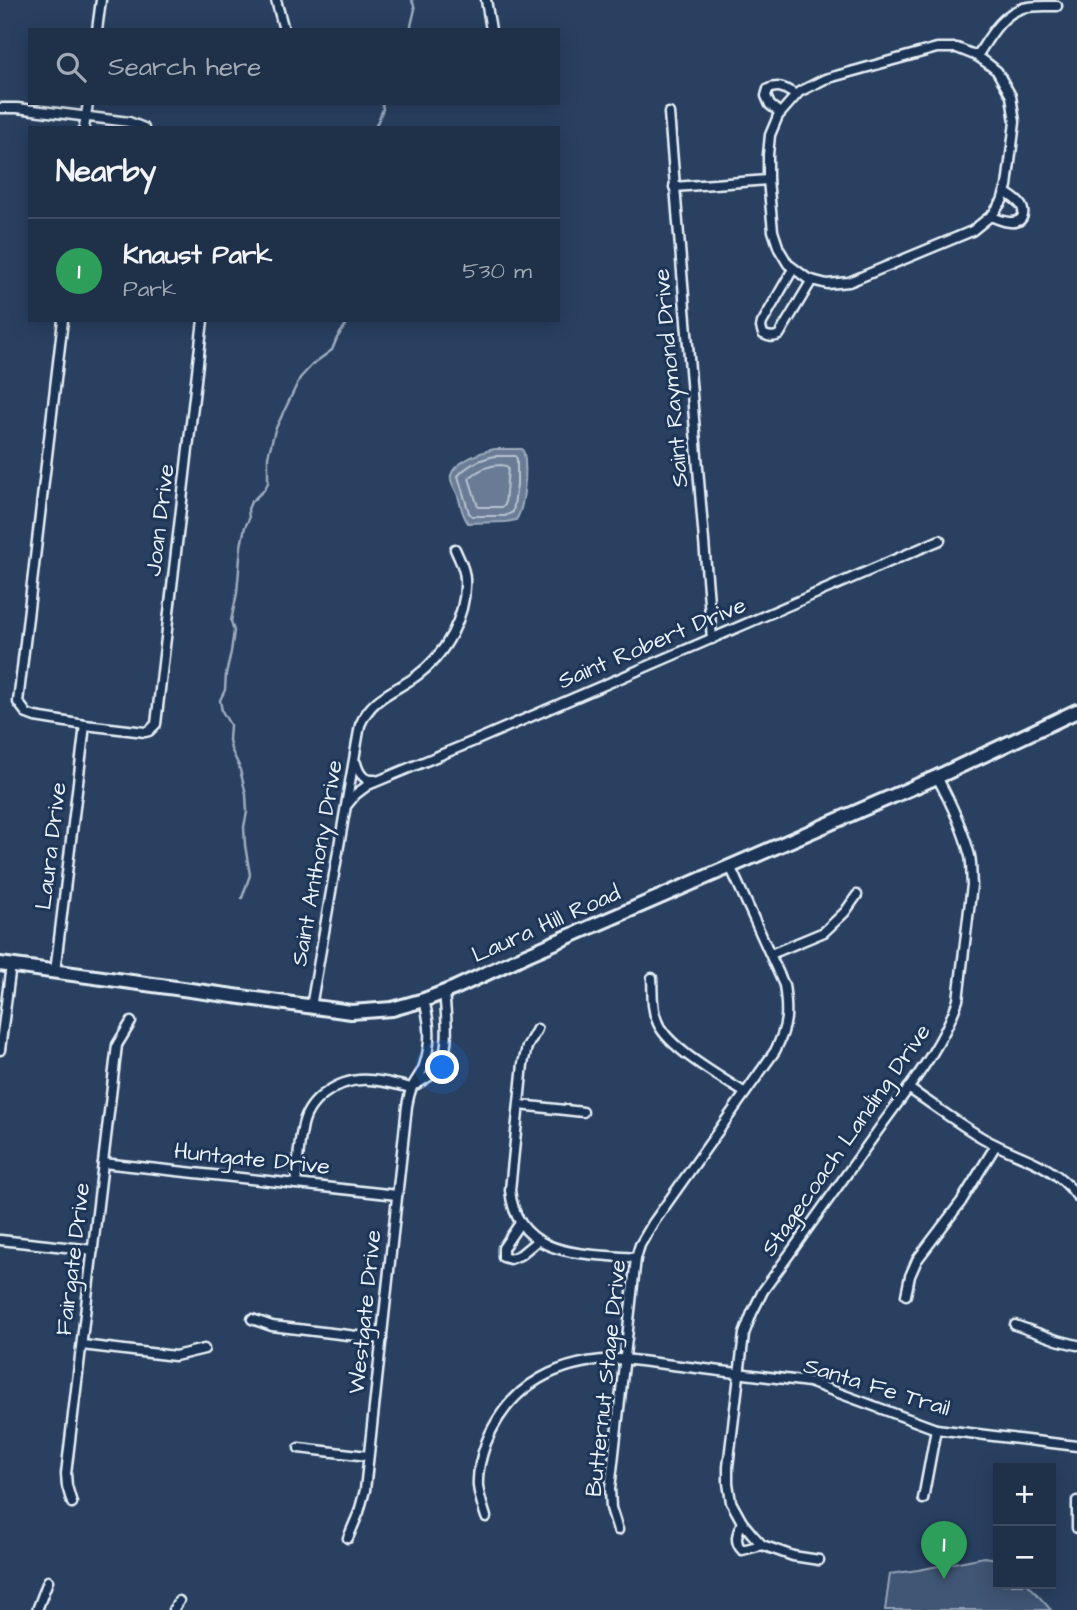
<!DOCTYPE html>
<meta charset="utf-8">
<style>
:root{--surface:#1f3049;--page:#273850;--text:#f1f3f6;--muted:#a1a9b4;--line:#3c4b61;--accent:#bca0f2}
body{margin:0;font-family:"Architects Daughter",sans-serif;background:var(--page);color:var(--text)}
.controls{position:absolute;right:21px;bottom:21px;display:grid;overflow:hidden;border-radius:0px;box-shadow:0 4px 18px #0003}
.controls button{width:63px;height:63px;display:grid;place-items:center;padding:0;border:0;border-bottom:2px solid var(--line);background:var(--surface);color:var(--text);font:35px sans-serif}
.you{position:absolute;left:443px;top:1068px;width:24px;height:24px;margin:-18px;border:5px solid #fff;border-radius:50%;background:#1a73e8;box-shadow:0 0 0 10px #1a73e833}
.badge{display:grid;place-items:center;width:46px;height:46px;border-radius:50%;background:var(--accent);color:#fff;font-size:23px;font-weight:700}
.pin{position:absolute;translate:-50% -58px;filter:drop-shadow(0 2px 4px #0008)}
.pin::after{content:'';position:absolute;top:37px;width:24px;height:21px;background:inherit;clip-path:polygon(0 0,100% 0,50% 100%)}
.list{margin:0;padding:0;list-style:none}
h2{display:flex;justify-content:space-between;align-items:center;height:91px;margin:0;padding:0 28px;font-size:30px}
h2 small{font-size:23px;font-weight:400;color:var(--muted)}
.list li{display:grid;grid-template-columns:46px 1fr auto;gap:21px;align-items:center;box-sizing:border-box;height:105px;padding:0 28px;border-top:2px solid var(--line)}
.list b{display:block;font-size:26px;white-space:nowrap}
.list p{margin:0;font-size:23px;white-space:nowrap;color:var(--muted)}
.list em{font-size:23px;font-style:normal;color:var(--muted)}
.icon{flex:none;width:38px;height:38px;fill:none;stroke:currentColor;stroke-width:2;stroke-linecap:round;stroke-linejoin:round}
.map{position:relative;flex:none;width:1077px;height:1610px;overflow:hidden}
.search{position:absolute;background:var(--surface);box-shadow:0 4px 18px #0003;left:28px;top:28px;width:532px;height:77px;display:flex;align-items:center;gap:18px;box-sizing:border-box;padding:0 24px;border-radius:0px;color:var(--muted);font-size:26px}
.panel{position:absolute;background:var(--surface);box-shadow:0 4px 18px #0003;left:28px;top:126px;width:532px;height:196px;border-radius:0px}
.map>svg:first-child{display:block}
</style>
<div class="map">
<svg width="1077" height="1610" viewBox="0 0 1077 1610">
<rect width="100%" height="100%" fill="#294061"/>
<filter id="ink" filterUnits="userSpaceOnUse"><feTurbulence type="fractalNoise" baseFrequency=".0143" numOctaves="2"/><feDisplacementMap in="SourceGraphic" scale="14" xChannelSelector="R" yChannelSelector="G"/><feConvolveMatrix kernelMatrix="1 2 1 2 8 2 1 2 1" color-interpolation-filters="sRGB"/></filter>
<g filter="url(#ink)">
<!-- green -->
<polygon fill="#415774" stroke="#94a4b6" stroke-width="2" points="984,1557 998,1559 998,1584 1028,1584 1051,1610 885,1610 890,1574 918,1570"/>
<!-- water -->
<path fill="#6b7c95" stroke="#9dabbd" stroke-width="2" d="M495 449H522L524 453C527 469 525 507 516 520L506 522 468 523C462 515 461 506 458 496 456 489 449 482 451 475 454 462 483 451 495 449Z"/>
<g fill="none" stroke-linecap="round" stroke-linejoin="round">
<!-- shore -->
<g stroke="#b6c2d0" stroke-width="2">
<path d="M495 456H515L517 459V485L513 512 505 516H472L469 513 458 476C467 465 481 459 495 456Z"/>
<path d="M501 465 506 466 508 468 505 505 503 507H478L469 478C478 470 489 465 501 465Z"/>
</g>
<!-- stream -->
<g stroke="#9dabbd" stroke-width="2.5">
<polyline points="410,30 415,9 412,0"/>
<polyline points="375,128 383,109 382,103"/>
<polyline points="242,898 250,875 245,845 244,827 247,812 246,794 239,766 231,749 229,740 230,725 222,711 220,700 225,690 226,674 231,652 234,631 231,621 237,593 241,546 245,527 249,519 248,509 251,502 264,490 268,483 268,456 275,430 300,378 313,364 332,350 337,338 349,320"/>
</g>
<!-- street casing -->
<g stroke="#e8f1f8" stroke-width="13">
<g id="street">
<polyline points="276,0 284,30"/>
<polyline points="486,0 491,30"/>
<polyline points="97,30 101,0"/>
<polygon points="937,48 957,48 977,56 987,63 997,71 1011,96 1015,122 1007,186 1002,201 993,214 972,231 849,282 827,284 808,279 788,264 779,249 773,231 768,180 768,155 770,135 778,116 799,92 825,79"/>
<path d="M977 56C989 38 1001 14 1023 8 1034 5 1046 6 1057 6"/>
<polyline points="0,108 17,108 129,122 144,128"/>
<polyline points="669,113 712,639"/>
<path d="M780 113 770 105 766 96 768 89C781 84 785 89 796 95"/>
<polyline points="84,128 88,103"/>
<polyline points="674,187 768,180"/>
<path d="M991 216C999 220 1019 228 1023 215 1024 211 1022 206 1020 204 1016 199 1010 196 1005 192"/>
<path d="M793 269 762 323 761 327 763 334C769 337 773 338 779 335L812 280"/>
<polyline points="63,320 18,702 27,714 35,717 85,725 145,732 149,731 156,724 203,320"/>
<path d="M356 763C359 774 364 781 375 780"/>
<polyline points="347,805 356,794 368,785 479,739 940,540"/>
<polyline points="771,954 824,932 845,912 857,895"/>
<polyline points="55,972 85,725"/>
<path d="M652 978C653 992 651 1008 657 1021 666 1047 721 1077 745 1093"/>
<path d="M311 1007 360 725C372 697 392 693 415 677 445 656 467 616 465 579 465 568 459 559 455 549"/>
<path d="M537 1029 527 1047 523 1064 510 1190C517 1259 583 1253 636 1258"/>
<polyline points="0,1050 11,965"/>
<path d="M417 1084C423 1080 431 1076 436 1071 452 1052 446 1015 444 992"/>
<path d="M908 1088C932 1104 956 1122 981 1137 1016 1158 1050 1160 1077 1196"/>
<polyline points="520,1105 583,1112"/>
<polyline points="103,1163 397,1195"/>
<path d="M296 1184C298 1166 298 1147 302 1130 304 1115 312 1103 324 1094 353 1072 379 1080 411 1088"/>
<polyline points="520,1223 503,1248 503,1257 510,1259 520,1255 537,1241"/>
<polyline points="0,1240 93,1250"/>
<polyline points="906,1295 910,1276 917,1260 961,1202 996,1145"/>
<polyline points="252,1319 272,1326 382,1339"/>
<polyline points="1015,1325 1057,1340 1077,1345"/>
<polyline points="82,1345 175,1356 204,1349"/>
<polyline points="299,1448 368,1456"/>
<polyline points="923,1499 936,1429"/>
<polyline points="1077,1501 1077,1528"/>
<polyline points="72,1503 67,1486 66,1474 117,1045 131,1022"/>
<path d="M486 1517C483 1507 479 1496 478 1486 477 1471 481 1457 486 1443 510 1382 562 1359 624 1359L809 1382 936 1429 1077 1446"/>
<path d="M742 1522C738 1532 733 1541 742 1550L762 1545"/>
<path d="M618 1530 611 1508 610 1489 636 1258 640 1245 653 1223 775 1051C788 1026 788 1012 784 985L730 866"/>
<path d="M348 1538 359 1512 365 1490 407 1106C408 1101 409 1095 411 1090 414 1081 421 1075 424 1066 432 1041 430 1024 424 1000"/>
<path d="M819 1560 793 1556 762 1545 752 1534 742 1522 731 1502 728 1483V1467L744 1334 752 1313 763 1291C802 1237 840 1183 879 1129 908 1088 942 1048 958 1000L972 885C971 875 972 865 970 856 963 829 950 801 937 777"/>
<polyline points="37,1610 48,1581"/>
<polyline points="173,1610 179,1601"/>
</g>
</g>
<!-- secondary casing -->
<g stroke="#e8f1f8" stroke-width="18">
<polyline id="secondary" points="0,964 351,1012 392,1009 424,1000 455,988 526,955 937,777 1077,711"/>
</g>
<!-- street -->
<use href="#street" stroke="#1d3557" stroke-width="8"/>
<!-- secondary -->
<use href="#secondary" stroke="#1d3557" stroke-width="12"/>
</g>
</g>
<g text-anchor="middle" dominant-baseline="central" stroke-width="6" stroke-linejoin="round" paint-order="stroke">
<!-- street labels -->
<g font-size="23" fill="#e8f1f8" stroke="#1d3557">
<text transform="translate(671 378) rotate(-95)">Saint Raymond Drive</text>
<text transform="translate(160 520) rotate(-83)">Joan Drive</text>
<text transform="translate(652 643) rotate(-23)">Saint Robert Drive</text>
<text transform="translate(51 846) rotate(-83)">Laura Drive</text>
<text transform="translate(317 863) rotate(-80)">Saint Anthony Drive</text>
<text transform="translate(546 924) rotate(-24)">Laura Hill Road</text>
<text transform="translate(846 1140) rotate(-55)">Stagecoach Landing Drive</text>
<text transform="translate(252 1159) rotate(6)">Huntgate Drive</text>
<text transform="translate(73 1259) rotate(-83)">Fairgate Drive</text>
<text transform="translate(365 1312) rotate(-84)">Westgate Drive</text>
<text transform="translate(606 1378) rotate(-84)">Butternut Stage Drive</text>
<text transform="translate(877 1387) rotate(17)">Santa Fe Trail</text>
</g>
</g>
</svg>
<div class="controls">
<button>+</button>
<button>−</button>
</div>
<div class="you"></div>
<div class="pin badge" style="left:944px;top:1579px;background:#2e9e5b">1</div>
<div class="search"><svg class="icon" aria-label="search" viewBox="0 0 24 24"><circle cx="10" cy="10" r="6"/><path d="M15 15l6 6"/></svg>Search here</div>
<section class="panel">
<h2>Nearby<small></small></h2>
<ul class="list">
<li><span class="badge" style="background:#2e9e5b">1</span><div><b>Knaust Park</b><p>Park</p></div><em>530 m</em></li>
</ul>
</section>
</div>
